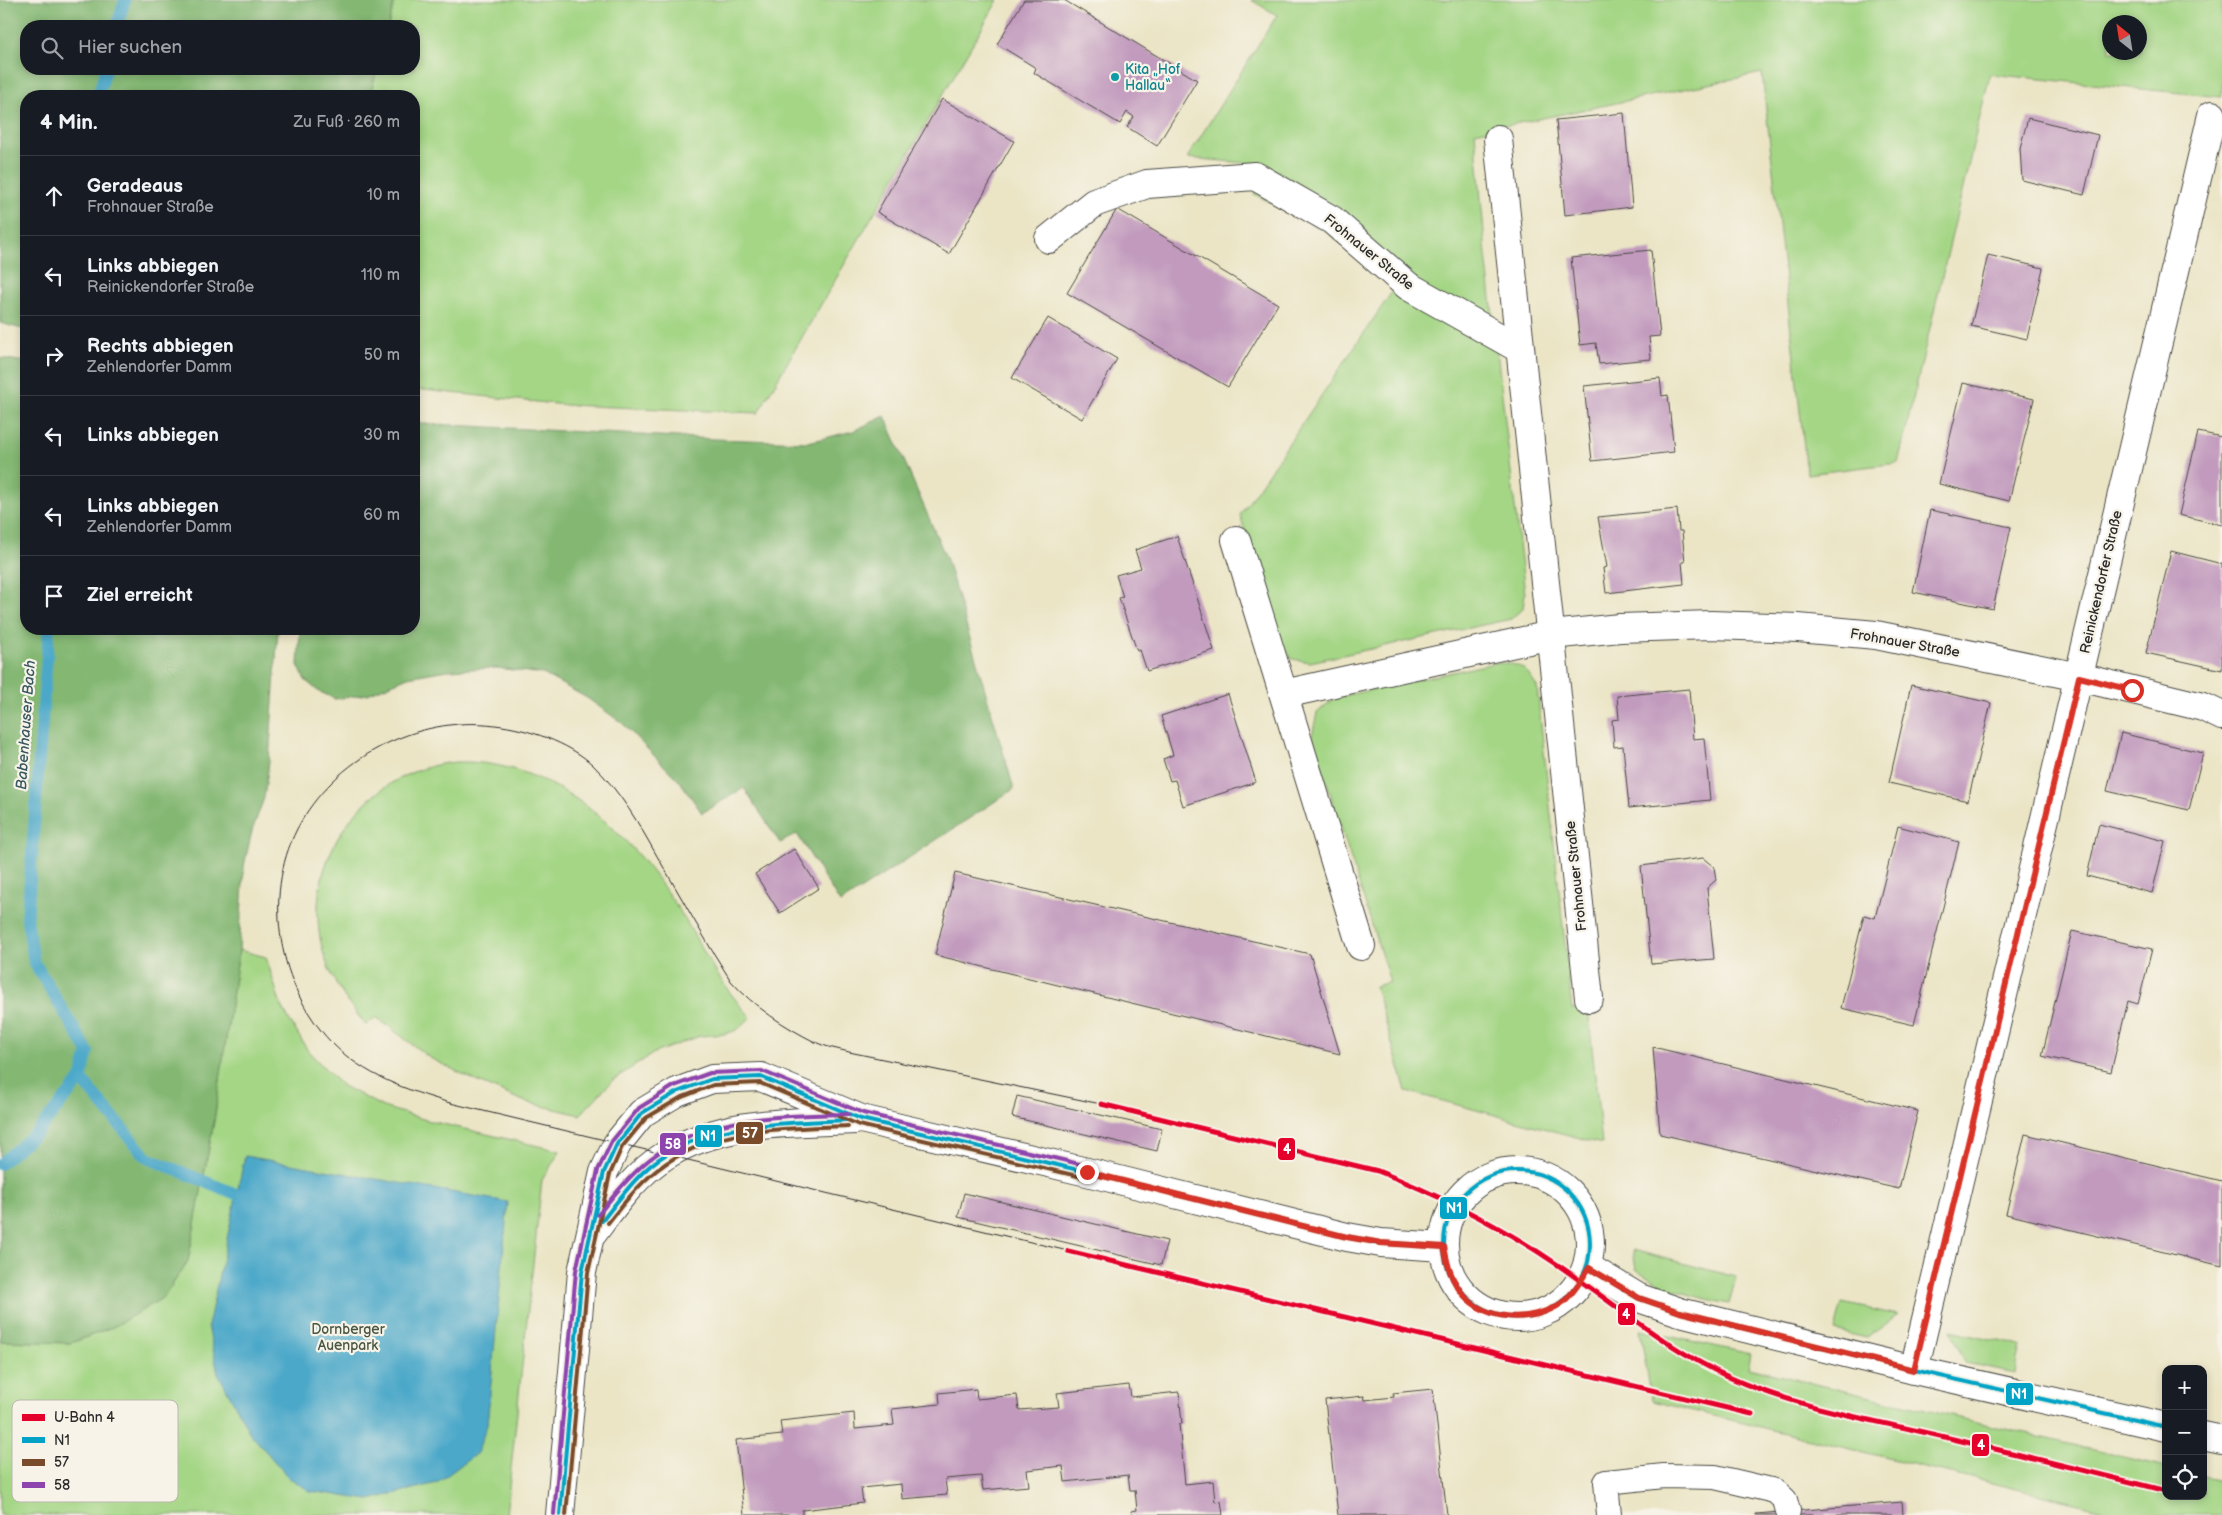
<!DOCTYPE html>
<html lang="de">
<meta charset="utf-8">
<style>
:root{--surface:#171b24;--page:#242831;--text:#f1f3f6;--muted:#9ea1a6;--line:#363941}
body{margin:0;font-family:"Balsamiq Sans",sans-serif;background:var(--page);color:var(--text)}
.controls{position:absolute;right:15px;bottom:15px;display:grid;overflow:hidden;border-radius:10px;box-shadow:0 2px 8px #0003}
.controls button{width:45px;height:45px;display:grid;place-items:center;padding:0;border:0;border-bottom:1px solid var(--line);background:var(--surface);color:var(--text);font:25px sans-serif}
.compass{position:absolute;left:2102px;top:15px;width:45px;height:45px;border-radius:50%;background:var(--surface);box-shadow:0 2px 8px #0003;rotate:330deg}
.stop{position:absolute;width:15px;height:15px;margin:-11px;border:4px solid #d93025;border-radius:50%;background:#fff}
.stop.end{background:#d93025;border-color:#fff;box-shadow:0 1px 5px #0008}
.list{margin:0;padding:0;list-style:none}
h2{display:flex;justify-content:space-between;align-items:center;height:65px;margin:0;padding:0 20px;font-size:21px}
h2 small{font-size:16px;font-weight:400;color:var(--muted)}
.list li{display:grid;grid-template-columns:32px 1fr auto;gap:15px;align-items:center;box-sizing:border-box;height:80px;padding:0 20px;border-top:1px solid var(--line)}
.list b{display:block;font-size:19px;white-space:nowrap}
.list p{margin:0;font-size:16px;white-space:nowrap;color:var(--muted)}
.list em{font-size:16px;font-style:normal;color:var(--muted)}
.icon{flex:none;width:28px;height:28px;fill:none;stroke:currentColor;stroke-width:2;stroke-linecap:round;stroke-linejoin:round}
.map{position:relative;flex:none;width:2222px;height:1515px;overflow:hidden}
.search{position:absolute;background:var(--surface);box-shadow:0 2px 8px #0003;left:20px;top:20px;width:400px;height:55px;display:flex;align-items:center;gap:12px;box-sizing:border-box;padding:0 18px;border-radius:20px;color:var(--muted);font-size:19px}
.panel{position:absolute;background:var(--surface);box-shadow:0 2px 8px #0003;left:20px;top:90px;width:400px;height:545px;border-radius:20px}
.map>svg:first-child{display:block}
</style>
<div class="map">
<svg width="2222" height="1515" viewBox="0 0 2222 1515">
<rect width="100%" height="100%" fill="#f7f3e8"/>
<filter id="ink" filterUnits="userSpaceOnUse"><feTurbulence type="fractalNoise" baseFrequency=".02" numOctaves="2"/><feDisplacementMap in="SourceGraphic" scale="10" xChannelSelector="R" yChannelSelector="G"/><feConvolveMatrix kernelMatrix="1 2 1 2 8 2 1 2 1" color-interpolation-filters="sRGB"/></filter>
<filter id="wash" filterUnits="userSpaceOnUse"><feTurbulence type="fractalNoise" baseFrequency=".0096" numOctaves="4" result="noise"/><feDisplacementMap in="SourceGraphic" scale="20" xChannelSelector="R" yChannelSelector="G"/><feGaussianBlur stdDeviation="1.12" result="paint"/><feColorMatrix in="noise" values="0 0 0 0 0 0 0 0 0 0 0 0 0 0 0 0 0 1.4 0 .05"/><feComposite in="paint" operator="in"/></filter>
<g filter="url(#wash)">
<rect width="100%" height="100%" fill="#ebe5c6"/>
<!-- green -->
<g fill="#a4d685" stroke="#688058" fill-rule="evenodd">
<polygon points="395,0 998,0 758,413 565,405 414,389 414,96 370,96 377,69 414,69 414,26 388,26"/>
<path d="M1251 0H2222V97L1990 74 1898 463 1807 474 1762 73 1475 132 1486 255 1525 594 1523 608 1511 619 1310 662 1292 659 1280 644 1240 515 1396 286 1322 229 1254 194 1269 165 1187 158 1277 15ZM2110 22H2140V52H2110Z"/>
<path d="M1494 663C1518 663 1525 665 1537 687L1572 1009 1588 1008 1602 1144 1406 1091 1375 986 1390 982 1312 736 1317 713 1334 698Z"/>
<path d="M457 762C548 760 620 823 669 895 698 936 715 981 751 1017L737 1030 725 1034 700 1036 654 1053 613 1080 580 1115 526 1102 478 1082 430 1058 376 1017 366 1025C350 1006 335 986 326 961 294 869 360 769 457 762Z"/>
<polygon points="239,950 266,957 281,1006 308,1051 341,1085 383,1107 430,1121 560,1151 542,1180 506,1515 0,1515 0,1341 71,1343 115,1326 164,1297 188,1261 214,1121"/>
<path d="M1633 1250 1736 1277 1729 1304C1696 1297 1664 1290 1636 1269Z"/>
<polygon points="1842,1303 1898,1315 1867,1338 1835,1331"/>
<polygon points="1640,1330 1751,1354 1748,1368 2166,1467 2166,1496 2203,1496 2203,1476 2222,1480 2222,1515 2124,1515 1652,1401"/>
<polygon points="1951,1330 2021,1346 2015,1373 1966,1363"/>
</g>
<!-- forest -->
<g fill="#83b772" stroke="#57714e">
<polygon points="0,0 395,0 388,26 26,26 26,69 377,69 370,96 26,96 26,330 0,323"/>
<polygon points="0,358 26,362 26,629 278,629 269,762 264,798 252,831 244,866 239,950 214,1121 188,1261 164,1297 115,1326 71,1343 0,1341"/>
<polygon points="885,416 947,560 1014,789 840,903 797,834 780,843 744,788 702,813 681,783 622,723 587,698 543,674 497,668 447,670 408,677 368,694 335,699 318,691 305,680 298,665 300,629 414,629 414,423 715,439 808,442 853,431"/>
</g>
<!-- water -->
<polygon fill="#4ba8c9" stroke="#3b6a7a" points="245,1156 508,1202 487,1425 477,1453 437,1483 369,1500 310,1491 288,1477 249,1432 218,1373 208,1326"/>
<g fill="none" stroke-linecap="round" stroke-linejoin="round">
<!-- stream -->
<g stroke="#4ba8c9" stroke-width="12">
<polyline points="117,26 125,0"/>
<polyline points="98,96 106,69"/>
<polyline points="81,1079 147,1158 236,1194"/>
<polyline points="0,1164 38,1131 81,1079 88,1052 34,962 27,919 49,629"/>
</g>
</g>
<g id="blocks">
<!-- building -->
<g fill="#c19abd">
<polygon points="1024,0 1064,0 1197,80 1157,146 1127,127 1134,117 1127,112 1120,124 1034,73 1036,68 997,44"/>
<polygon points="942,99 1014,141 949,254 877,212"/>
<polygon points="1624,113 1632,207 1565,215 1556,120"/>
<polygon points="2028,118 2098,135 2084,195 2022,180 2020,148"/>
<polygon points="1117,209 1278,304 1228,387 1067,293"/>
<polygon points="1651,250 1660,336 1649,337 1651,359 1599,364 1596,343 1580,345 1571,258"/>
<polygon points="1988,255 2043,268 2027,339 1971,326"/>
<polygon points="1048,318 1117,359 1082,419 1012,378"/>
<polygon points="1660,378 1662,396 1668,395 1674,452 1592,461 1584,386"/>
<polygon points="1963,383 2034,399 2009,501 1939,484"/>
<polygon points="2198,432 2222,437 2222,525 2179,515"/>
<polygon points="1677,509 1679,531 1682,531 1685,562 1682,562 1684,584 1606,593 1603,568 1607,567 1598,517"/>
<polygon points="1930,510 2011,527 1993,609 1913,592"/>
<polygon points="1177,536 1214,650 1147,671 1140,650 1137,651 1119,598 1123,597 1116,575 1141,568 1135,550"/>
<polygon points="2171,551 2222,564 2222,670 2146,653"/>
<polygon points="1911,685 1991,703 1968,801 1889,783"/>
<polygon points="1689,689 1693,739 1704,738 1710,800 1629,808 1623,746 1614,747 1612,720 1619,719 1617,696"/>
<polygon points="1228,694 1256,782 1183,806 1175,780 1170,781 1163,759 1173,755 1161,716"/>
<polygon points="2121,733 2203,753 2189,810 2107,791"/>
<polygon points="2099,824 2165,841 2152,893 2087,876"/>
<polygon points="1898,826 1959,842 1914,1025 1841,1008 1864,915 1875,918"/>
<polygon points="794,849 819,888 780,913 755,874"/>
<polygon points="1703,858 1714,867 1716,880 1707,888 1714,959 1651,964 1641,866"/>
<polygon points="955,873 1310,954 1340,1054 935,955"/>
<polygon points="2072,931 2152,949 2138,1004 2128,1001 2111,1072 2042,1056"/>
<polygon points="1653,1047 1918,1111 1899,1189 1660,1134"/>
<polygon points="1017,1096 1162,1129 1157,1151 1012,1117"/>
<polygon points="2025,1134 2222,1181 2222,1266 2006,1214"/>
<polygon points="964,1193 1167,1241 1161,1265 958,1217"/>
<polygon points="1129,1385 1131,1397 1179,1392 1182,1424 1179,1424 1185,1484 1213,1481 1215,1502 1221,1501 1223,1515 1132,1515 1131,1511 1137,1510 1135,1490 1130,1490 1128,1475 1065,1482 1063,1466 1027,1470 1029,1486 983,1490 981,1476 945,1479 947,1495 902,1499 901,1484 861,1488 863,1503 802,1510 802,1515 744,1515 736,1440 782,1435 780,1421 854,1413 855,1429 875,1427 894,1425 892,1409 940,1404 939,1393 976,1389 977,1399 1017,1395 1019,1410 1059,1407 1057,1393"/>
<polygon points="1433,1389 1447,1515 1338,1515 1325,1400 1364,1396 1365,1400 1394,1397 1393,1393"/>
<polygon points="1902,1502 1903,1515 1756,1515 1756,1514"/>
</g>
</g>
</g>
<g filter="url(#ink)">
<use href="#blocks" fill-opacity="0" stroke="#484742" stroke-width="1"/>
<g fill="none" stroke-linecap="round" stroke-linejoin="round">
<!-- service casing -->
<g stroke="#484742" stroke-width="26">
<polyline id="service" points="1609,1515 1606,1482 1664,1476 1715,1477 1775,1491 1785,1500 1788,1511"/>
</g>
<!-- minor casing -->
<g stroke="#484742" stroke-width="30">
<g id="minor">
<polyline points="1498,139 1589,998"/>
<polyline points="1049,239 1094,203 1147,184 1255,176 1332,220 1408,286 1520,349"/>
<polyline points="1236,540 1361,946"/>
<polyline points="1284,694 1551,635 1620,628 1711,625 1798,628 1876,635 2079,677 2203,707 2222,716"/>
<circle cx="1517" cy="1244" r="73"/>
<path d="M593 1233C614 1205 635 1174 666 1155 722 1120 791 1123 855 1120"/>
<polyline points="1589,1268 1639,1298 1680,1312 1914,1370 2166,1427"/>
<polyline points="1914,1370 2212,115"/>
<polyline points="2203,1436 2222,1440"/>
<polyline points="560,1515 582,1272 604,1172 617,1144 642,1113 677,1092 712,1079 761,1077 861,1119 1087,1172 1347,1237 1381,1243 1444,1247"/>
</g>
</g>
<!-- service -->
<use href="#service" stroke="#fff" stroke-width="24"/>
<!-- minor -->
<use href="#minor" stroke="#fff" stroke-width="28"/>
<!-- tram -->
<path stroke="#2b2b2b" stroke-width="1" d="M1068 1251 450 1103C407 1090 364 1076 331 1042 279 987 262 898 297 829 334 758 417 715 495 725 528 729 568 742 593 765 620 791 639 824 657 856 682 898 705 941 731 981 754 1007 785 1027 815 1042 825 1047 838 1049 849 1052L1101 1104"/>
<!-- bus-1 casing -->
<g stroke="#f7f3e8" stroke-width="8">
<g id="bus-1">
<circle cx="1517" cy="1244" r="73"/>
<path d="M602 1221C620 1198 639 1171 665 1155 718 1122 786 1123 846 1120"/>
<polyline points="1589,1268 1639,1298 1680,1312 1914,1370 2166,1427"/>
<polyline points="560,1515 582,1272 604,1172 617,1144 642,1113 677,1092 712,1079 761,1077 861,1119 1087,1172 1347,1237 1381,1243 1444,1247"/>
</g>
</g>
<!-- bus-2 casing -->
<g stroke="#f7f3e8" stroke-width="8">
<g id="bus-2">
<path d="M608 1223C623 1204 638 1185 657 1170 711 1127 783 1129 848 1126"/>
<polyline points="566,1515 588,1273 610,1174 622,1147 646,1118 680,1098 713,1085 760,1083 859,1125 1086,1178"/>
</g>
</g>
<!-- bus-3 casing -->
<g stroke="#f7f3e8" stroke-width="8">
<g id="bus-3">
<path d="M598 1215C614 1195 630 1175 650 1159 706 1115 780 1116 848 1114"/>
<polyline points="554,1514 576,1271 598,1170 612,1141 639,1108 674,1086 710,1073 762,1071 863,1113 1088,1166"/>
</g>
</g>
<!-- bus-1 -->
<use href="#bus-1" stroke="#02a3c6" stroke-width="4"/>
<!-- bus-2 -->
<use href="#bus-2" stroke="#7a4b2a" stroke-width="4"/>
<!-- bus-3 -->
<use href="#bus-3" stroke="#8e44ad" stroke-width="4"/>
<!-- metro-1 casing -->
<g stroke="#f7f3e8" stroke-width="9">
<g id="metro-1">
<path d="M1101 1104 1378 1171C1441 1196 1501 1226 1558 1265 1615 1304 1668 1350 1731 1378 1789 1404 1852 1416 1914 1430 1998 1449 2082 1470 2166 1491"/>
<polyline points="1068,1251 1752,1414"/>
</g>
</g>
<!-- metro-1 -->
<use href="#metro-1" stroke="#e4002b" stroke-width="5"/>
</g>
</g>
<g fill="none" stroke-linecap="round" stroke-linejoin="round" filter="url(#ink)">
<!-- route -->
<path stroke="#d93025" stroke-width="6" d="M1087 1172 1347 1237 1381 1243 1444 1247C1447 1261 1449 1274 1457 1286 1479 1322 1531 1325 1563 1302 1573 1294 1582 1279 1589 1268L1639 1298 1680 1312 1914 1370 2079 677 2132 690"/>
</g>
<!-- markers -->
<circle fill="#0f9aa8" stroke="#f7f3e8" stroke-width="2" cx="1115" cy="77" r="5"/>
<g text-anchor="middle" dominant-baseline="central" stroke-width="4.5" stroke-linejoin="round" paint-order="stroke">
<!-- culture labels -->
<g font-size="14" fill="#0d838f" stroke="#f7f3e8" text-anchor="start">
<text x="1125" y="69">Kita „Hof<tspan x="1125" dy="16">Hallau“</tspan></text>
</g>
<!-- street labels -->
<g font-size="14" fill="#2b2b2b" stroke="#f7f3e8">
<text transform="translate(1369 252) rotate(39)">Frohnauer Straße</text>
<text transform="translate(2101 582) rotate(-77)">Reinickendorfer Straße</text>
<text transform="translate(1905 643) rotate(10)">Frohnauer Straße</text>
<text transform="translate(1576 876) rotate(-96)">Frohnauer Straße</text>
</g>
<!-- park labels -->
<g font-size="14" fill="#495642" stroke="#f7f3e8">
<text x="348" y="1329">Dornberger<tspan x="348" dy="16">Auenpark</tspan></text>
</g>
<!-- water labels -->
<g font-size="15" font-style="italic" fill="#365762" stroke="#f7f3e8">
<text transform="translate(26 725) rotate(-86)">Babenhauser Bach</text>
</g>
</g>
<!-- legend -->
<rect x="12" y="1400" width="166" height="102" rx="8" fill="#f7f3e8" stroke="#bab7af" stroke-width="1"/>
<rect x="22" y="1414" width="23" height="7" fill="#e4002b"/>
<rect x="22" y="1437" width="23" height="6" fill="#02a3c6"/>
<rect x="22" y="1459" width="23" height="7" fill="#7a4b2a"/>
<rect x="22" y="1482" width="23" height="6" fill="#8e44ad"/>
<g font-size="14" fill="#2b2b2b">
<text x="54" y="1422">U-Bahn 4</text>
<text x="54" y="1445">N1</text>
<text x="54" y="1467">57</text>
<text x="54" y="1490">58</text>
</g>
<g stroke="#f7f3e8" stroke-width="2">
<rect x="735" y="1121" width="29" height="24" rx="5" fill="#7a4b2a"/>
<rect x="694" y="1124" width="29" height="24" rx="5" fill="#02a3c6"/>
<rect x="659" y="1132" width="28" height="24" rx="5" fill="#8e44ad"/>
<rect x="1277" y="1137" width="19" height="24" rx="5" fill="#e4002b"/>
<rect x="1439" y="1196" width="29" height="24" rx="5" fill="#02a3c6"/>
<rect x="1617" y="1302" width="19" height="24" rx="5" fill="#e4002b"/>
<rect x="2005" y="1382" width="29" height="24" rx="5" fill="#02a3c6"/>
<rect x="1971" y="1433" width="19" height="24" rx="5" fill="#e4002b"/>
</g>
<g font-size="14" text-anchor="middle" font-weight="bold" fill="#fff">
<text x="750" y="1138">57</text>
<text x="708" y="1141">N1</text>
<text x="673" y="1149">58</text>
<text x="1287" y="1154">4</text>
<text x="1454" y="1213">N1</text>
<text x="1626" y="1319">4</text>
<text x="2019" y="1399">N1</text>
<text x="1981" y="1450">4</text>
</g>
</svg>
<div class="controls">
<button>+</button>
<button>−</button>
<button><svg class="icon" aria-label="locate" viewBox="0 0 24 24"><circle cx="12" cy="12" r="6"/><path d="M12 2v4M12 18v4M2 12h4M18 12h4"/></svg></button>
</div>
<svg class="compass" viewBox="-18 -18 36 36"><path d="M0-13l5 13h-10z" fill="#e53935"/><path d="M0 13l5-13h-10z" fill="#9ea1a6"/></svg>
<div class="stop" style="left:2132px;top:690px"></div>
<div class="stop end" style="left:1087px;top:1172px"></div>
<div class="search"><svg class="icon" aria-label="search" viewBox="0 0 24 24"><circle cx="10" cy="10" r="6"/><path d="M15 15l6 6"/></svg>Hier suchen</div>
<section class="panel">
<h2>4 Min.<small>Zu Fuß · 260 m</small></h2>
<ul class="list">
<li><svg class="icon" aria-label="ahead" viewBox="0 0 24 24"><path d="M12 20V5M6 11l6-6 6 6"/></svg><div><b>Geradeaus</b><p>Frohnauer Straße</p></div><em>10 m</em></li>
<li><svg class="icon" aria-label="left" viewBox="0 0 24 24"><path d="M17 20v-9H6M10 6l-5 5 5 5"/></svg><div><b>Links abbiegen</b><p>Reinickendorfer Straße</p></div><em>110 m</em></li>
<li><svg class="icon" aria-label="right" viewBox="0 0 24 24"><path d="M7 20v-9h11M14 6l5 5-5 5"/></svg><div><b>Rechts abbiegen</b><p>Zehlendorfer Damm</p></div><em>50 m</em></li>
<li><svg class="icon" aria-label="left" viewBox="0 0 24 24"><path d="M17 20v-9H6M10 6l-5 5 5 5"/></svg><div><b>Links abbiegen</b></div><em>30 m</em></li>
<li><svg class="icon" aria-label="left" viewBox="0 0 24 24"><path d="M17 20v-9H6M10 6l-5 5 5 5"/></svg><div><b>Links abbiegen</b><p>Zehlendorfer Damm</p></div><em>60 m</em></li>
<li><svg class="icon" aria-label="arrive" viewBox="0 0 24 24"><path d="M6 21V4h12l-3 4 3 4H6"/></svg><div><b>Ziel erreicht</b></div></li>
</ul>
</section>
</div>
